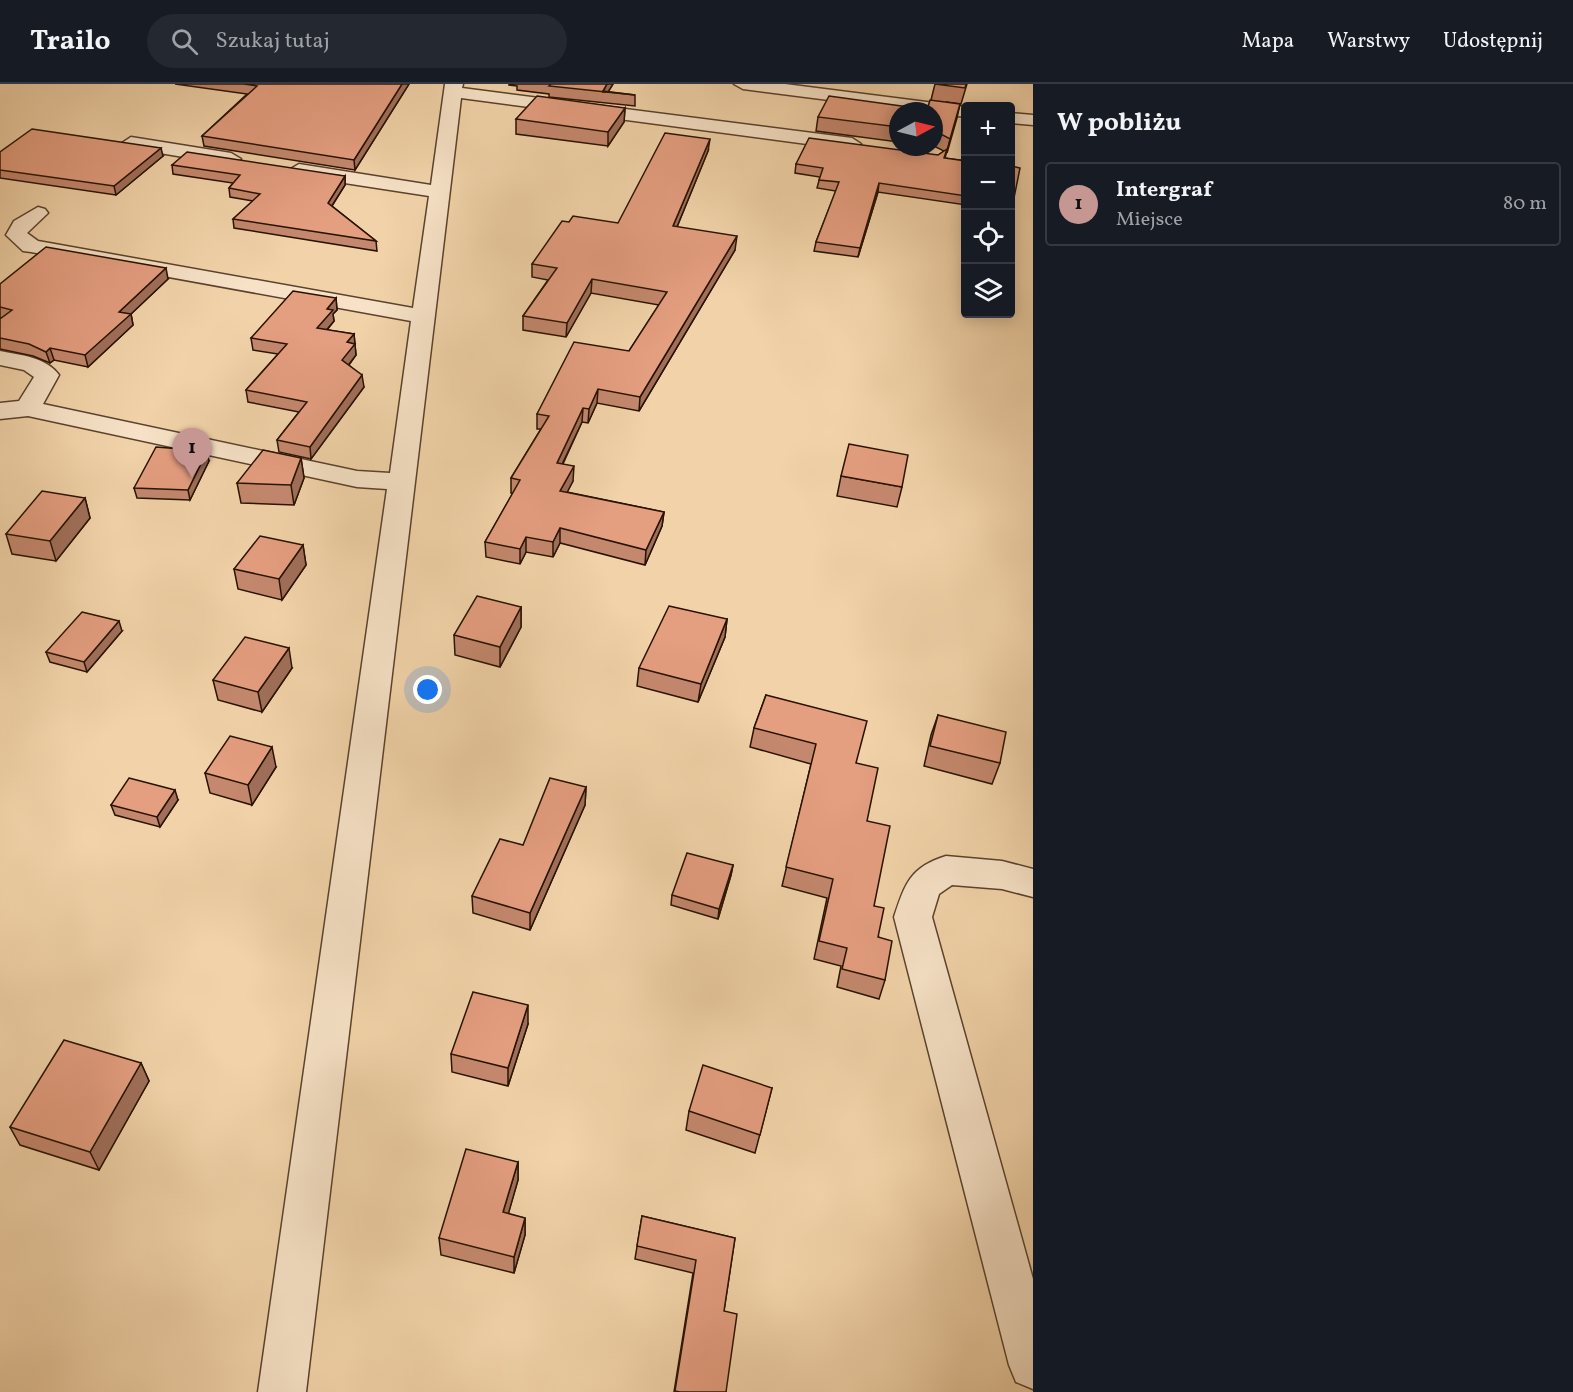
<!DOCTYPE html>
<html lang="pl">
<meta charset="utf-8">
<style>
:root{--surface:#171b24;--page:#242831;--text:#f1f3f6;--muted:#9ea1a6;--line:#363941;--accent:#c59692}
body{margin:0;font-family:Vollkorn,serif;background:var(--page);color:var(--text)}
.controls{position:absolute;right:18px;top:18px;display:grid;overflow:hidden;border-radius:6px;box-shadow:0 3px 15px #0003}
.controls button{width:54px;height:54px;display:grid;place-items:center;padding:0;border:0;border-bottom:2px solid var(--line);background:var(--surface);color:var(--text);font:30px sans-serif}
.compass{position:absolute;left:889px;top:18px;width:54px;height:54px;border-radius:50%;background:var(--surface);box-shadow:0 3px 15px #0003;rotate:83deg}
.you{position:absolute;left:428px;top:606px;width:21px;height:21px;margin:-15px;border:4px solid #fff;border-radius:50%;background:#1a73e8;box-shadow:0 0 0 9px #1a73e833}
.badge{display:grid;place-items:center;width:39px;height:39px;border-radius:50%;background:var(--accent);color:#111;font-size:20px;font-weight:700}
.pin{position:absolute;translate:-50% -50px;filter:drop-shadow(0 2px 3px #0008)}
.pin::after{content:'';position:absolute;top:32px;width:21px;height:18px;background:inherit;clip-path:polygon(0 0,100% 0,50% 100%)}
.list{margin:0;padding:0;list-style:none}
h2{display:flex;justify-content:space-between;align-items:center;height:78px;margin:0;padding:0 24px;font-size:26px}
h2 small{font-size:20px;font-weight:400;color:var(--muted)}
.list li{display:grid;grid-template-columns:39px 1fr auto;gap:18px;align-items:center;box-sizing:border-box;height:84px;margin:0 12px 12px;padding:0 12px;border:2px solid var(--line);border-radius:6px}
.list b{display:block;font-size:22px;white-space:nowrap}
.list p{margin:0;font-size:20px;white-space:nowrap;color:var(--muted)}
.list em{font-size:20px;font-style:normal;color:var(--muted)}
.icon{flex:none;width:33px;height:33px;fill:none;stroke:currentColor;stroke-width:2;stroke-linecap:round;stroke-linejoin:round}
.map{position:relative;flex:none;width:1033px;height:1308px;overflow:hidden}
header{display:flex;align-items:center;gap:36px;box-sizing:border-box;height:84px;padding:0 30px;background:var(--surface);border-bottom:2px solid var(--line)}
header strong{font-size:28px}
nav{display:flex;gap:33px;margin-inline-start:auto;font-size:21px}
.search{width:420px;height:54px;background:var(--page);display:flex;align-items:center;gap:15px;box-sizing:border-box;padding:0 21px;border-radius:33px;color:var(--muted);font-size:22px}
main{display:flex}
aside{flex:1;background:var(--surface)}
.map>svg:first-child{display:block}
</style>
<header>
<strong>Trailo</strong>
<div class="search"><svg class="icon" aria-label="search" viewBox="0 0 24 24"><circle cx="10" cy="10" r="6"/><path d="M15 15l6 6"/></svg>Szukaj tutaj</div>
<nav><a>Mapa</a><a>Warstwy</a><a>Udostępnij</a></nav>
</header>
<main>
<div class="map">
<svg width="1033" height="1308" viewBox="0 0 1033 1308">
<rect width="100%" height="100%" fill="#f2d3a9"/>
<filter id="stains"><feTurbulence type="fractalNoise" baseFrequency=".00333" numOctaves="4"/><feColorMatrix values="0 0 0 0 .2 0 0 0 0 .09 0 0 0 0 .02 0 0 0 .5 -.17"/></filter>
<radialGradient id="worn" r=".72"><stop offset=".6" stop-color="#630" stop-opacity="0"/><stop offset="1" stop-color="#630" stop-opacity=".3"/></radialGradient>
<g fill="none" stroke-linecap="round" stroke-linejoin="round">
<!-- minor casing -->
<g stroke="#5a422c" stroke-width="3">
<g id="minor">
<path d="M445 0H463L462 4 852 54 861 60 852 66 461 14 306 1308H258L387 405 357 403 28 332 0 335V319L19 317 34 293 24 286 0 281V267C20 271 46 273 59 291L43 320 357 387 390 389 411 237 31 168 23 167 6 151 14 137 38 123 45 125 48 129 27 149 38 157 413 224 429 112 299 92 289 86 299 80 431 101Z"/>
<polygon points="734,0 785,0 966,23 966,33 934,29 934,27 915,27 743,5"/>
<polygon points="1011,29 1033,31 1033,41 1011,39"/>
<polygon points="131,53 231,69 241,75 231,81 124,63 122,59"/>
<path d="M946 772 1002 777 1033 785V813L1002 805 952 801 939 810 932 833 1033 1195V1305L1016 1298 1009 1281 894 833C905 800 910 783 946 772Z"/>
</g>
</g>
<!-- minor -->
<use href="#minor" fill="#f7e2c7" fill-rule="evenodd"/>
</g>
<!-- wall -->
<g fill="#c4886e" stroke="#281202" stroke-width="1.5">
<polygon points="175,0 409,0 355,86 204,62 202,52 247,10"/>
<polygon points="509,0 613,0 608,8 635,11 635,22 549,13 549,10 517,6 517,2 509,1"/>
<polygon points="935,0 967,0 961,20 946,18 960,20 945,74 966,77 966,121 878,108 858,173 814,167 816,158 836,107 817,104 820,93 795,89 796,80 938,71 944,67 936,63 934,63 934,27 898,27 898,58 816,47 818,33 928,23 931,16"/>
<polygon points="625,24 624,38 608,62 516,50 516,35"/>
<polygon points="708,67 677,143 735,166 639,327 597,319 588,339 582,338 563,380 573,397 567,408 664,428 662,442 645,481 560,459 553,473 526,468 520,480 486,473 485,458 513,409 511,409 511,394 541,345 537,345 537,330 629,267 659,221 591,209 566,253 523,246 523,232 548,196 532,193 532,180 569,138 618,139"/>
<polygon points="0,68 163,72 116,111 0,94"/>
<polygon points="172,81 345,92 345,101 332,122 376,157 377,167 234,144 233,135 253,117 230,113 229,104 233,99 173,90"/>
<polygon points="168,195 131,230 133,241 88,283 54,276 50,279 33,272 0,265 0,235 1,234 0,234 0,200"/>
<polygon points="336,214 337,226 333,230 334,237 327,246 354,250 356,271 349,281 364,303 311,375 279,368 277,356 299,328 248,318 246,306 278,270 253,266 251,254"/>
<polygon points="301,374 304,394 294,421 241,419 237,399"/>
<polygon points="209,377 190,416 137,414 134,404"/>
<polygon points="841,392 902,403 897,423 837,412"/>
<polygon points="85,414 90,434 56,477 12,470 6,450"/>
<polygon points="303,461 306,481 282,516 238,505 234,485"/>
<polygon points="521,523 521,543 500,583 455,571 454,551"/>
<polygon points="727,535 725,553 698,618 637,602 639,584"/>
<polygon points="122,547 87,588 50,578 46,568"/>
<polygon points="292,584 262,628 218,616 213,596"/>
<polygon points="766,611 856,679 867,737 874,822 885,896 879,915 837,903 841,882 814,875 827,814 782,802 811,680 750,663 754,644"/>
<polygon points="938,631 1000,679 992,700 924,682 931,651"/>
<polygon points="276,683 252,721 210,709 205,689"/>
<polygon points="586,703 585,721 530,846 473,829 472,812 523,761"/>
<polygon points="178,716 160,743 115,731 111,721"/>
<polygon points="733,781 731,791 718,835 671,821 672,811"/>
<polygon points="528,940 508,1002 452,988 451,970"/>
<polygon points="141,979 149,997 99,1086 20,1061 10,1043"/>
<polygon points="772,1004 755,1069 686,1046 689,1027"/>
<polygon points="518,1078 518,1096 508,1130 525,1134 525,1151 514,1189 441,1171 439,1154"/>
<polygon points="642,1132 735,1154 724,1227 726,1308 674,1308 693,1189 635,1175"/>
</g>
<!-- shaded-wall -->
<g fill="#a06f5a" stroke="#281202" stroke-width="1.5">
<polygon points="402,0 409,0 355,86 354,76"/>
<polygon points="607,0 613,0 608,8 603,8"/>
<polygon points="960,20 957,34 947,69 950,55"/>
<polygon points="625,24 624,38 608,62 608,48"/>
<polygon points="710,55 708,67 672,155 673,142"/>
<polygon points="161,64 163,72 116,111 114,102"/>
<polygon points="345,92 345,101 328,128 328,119"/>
<polygon points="879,99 878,108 858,173 860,164"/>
<polygon points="737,152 735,166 639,327 640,313"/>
<polygon points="166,184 168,195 131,230 133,241 88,283 85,271 119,228"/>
<polygon points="592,195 591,209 566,253 567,239"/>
<polygon points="336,214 337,226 333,230 334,237 318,256 317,244 327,225"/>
<polygon points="354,250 356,271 343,288 342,276 347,258"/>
<polygon points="50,264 54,276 50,279 46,268"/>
<polygon points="362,291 364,303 311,375 310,363"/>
<polygon points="598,305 597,319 588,339 589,325"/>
<polygon points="583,324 582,338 556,393 557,379"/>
<polygon points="207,367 209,377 190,416 188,406"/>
<polygon points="301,374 304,394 294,421 291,401"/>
<polygon points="574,382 573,397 560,422 560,407"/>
<polygon points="85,414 90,434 56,477 50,457"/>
<polygon points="664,428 662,442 645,481 646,466"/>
<polygon points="560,444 560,459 553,473 553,458"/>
<polygon points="526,453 526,468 520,480 520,465"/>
<polygon points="303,461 306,481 282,516 279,495"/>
<polygon points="521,523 521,543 500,583 500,563"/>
<polygon points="727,535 725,553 698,618 701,600"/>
<polygon points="119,537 122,547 87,588 84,578"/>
<polygon points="289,564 292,584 262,628 258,608"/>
<polygon points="272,663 276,683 252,721 248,701"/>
<polygon points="586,703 585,721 530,846 530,829"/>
<polygon points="175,706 178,716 160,743 157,733"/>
<polygon points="733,781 731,791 718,835 719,825"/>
<polygon points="528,921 528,940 508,1002 508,984"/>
<polygon points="141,979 149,997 99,1086 90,1068"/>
<polygon points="518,1078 518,1096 504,1145 503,1128"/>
<polygon points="525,1134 525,1151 514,1189 514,1173"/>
</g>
<!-- building -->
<g fill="#e49e80" stroke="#281202" stroke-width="1.5">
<polygon points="244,0 402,0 354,76 202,52 257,2"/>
<polygon points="551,0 607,0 603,7 635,11 549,2"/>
<polygon points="935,0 966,0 965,4"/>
<polygon points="537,12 625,24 608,48 516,35"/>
<polygon points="829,12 916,24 928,23 930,16 960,20 950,55 939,49 934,49 934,27 898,27 898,43 818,33"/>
<polygon points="32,45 161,64 114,102 0,86 0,68"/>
<polygon points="665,49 710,55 673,142 737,152 640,313 598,305 589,325 583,324 557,379 574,382 560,407 664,428 646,466 560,444 553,458 526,453 520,465 485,458 520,396 511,394 549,332 537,330 574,258 629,267 667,208 592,195 567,239 523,232 557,184 532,180 562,137 569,138 573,132 618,139"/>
<polygon points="809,54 938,71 947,65 944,74 966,77 966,112 879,99 860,164 816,158 839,98 819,96 823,84 796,80"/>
<polygon points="187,68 345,92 328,119 376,157 233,135 260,110 229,104 240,91 172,81"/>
<polygon points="1011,82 1020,84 1013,119 1011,118"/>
<polygon points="46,163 166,184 119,228 131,230 85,271 50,264 46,268 29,260 0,254 0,235 12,226 0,223 0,200"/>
<polygon points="293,207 336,214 327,225 333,226 317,244 354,250 347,258 355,260 342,276 362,291 310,363 277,356 307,318 246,306 287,260 251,254"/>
<polygon points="849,360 908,371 902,403 841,392"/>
<polygon points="156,363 207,367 188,406 134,404"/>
<polygon points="263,366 301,374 291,401 237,399"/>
<polygon points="42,407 85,414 50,457 6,450"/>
<polygon points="260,452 303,461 279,495 234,485"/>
<polygon points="477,512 521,523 500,563 454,551"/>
<polygon points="669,522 727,535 701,600 639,584"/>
<polygon points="82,528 119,537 84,578 46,568"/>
<polygon points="245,553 289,564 258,608 213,596"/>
<polygon points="766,611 867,637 856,679 878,684 867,737 890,742 874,822 884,824 878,853 892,857 885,896 842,885 847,864 819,857 833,795 786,783 816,660 754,644"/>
<polygon points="938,631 1006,648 1000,679 930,662"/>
<polygon points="230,652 272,663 248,701 205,689"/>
<polygon points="129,694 175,706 157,733 111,721"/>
<polygon points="550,694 586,703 530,829 472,812 500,755 523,761"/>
<polygon points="687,769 733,781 719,825 672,811"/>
<polygon points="473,908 528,921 508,984 451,970"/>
<polygon points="64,956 141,979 90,1068 10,1043"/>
<polygon points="703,981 772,1004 760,1051 689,1027"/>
<polygon points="466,1065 518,1078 503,1128 525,1134 514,1173 439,1154"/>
<polygon points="642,1132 735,1154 724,1227 737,1230 726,1308 680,1308 675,1307 696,1176 637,1162"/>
</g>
<rect width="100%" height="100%" filter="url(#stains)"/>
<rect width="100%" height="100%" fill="url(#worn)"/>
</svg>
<div class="controls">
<button>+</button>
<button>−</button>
<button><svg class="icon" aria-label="locate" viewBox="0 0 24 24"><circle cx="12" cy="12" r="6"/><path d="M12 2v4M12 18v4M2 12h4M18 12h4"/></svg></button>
<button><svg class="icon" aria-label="layers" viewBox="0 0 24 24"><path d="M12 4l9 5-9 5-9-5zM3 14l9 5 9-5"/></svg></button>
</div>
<svg class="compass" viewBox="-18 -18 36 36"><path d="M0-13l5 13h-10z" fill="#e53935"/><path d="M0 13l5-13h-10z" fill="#9ea1a6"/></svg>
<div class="you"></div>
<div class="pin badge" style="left:192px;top:394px">1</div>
</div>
<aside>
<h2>W pobliżu<small></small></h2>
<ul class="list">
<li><span class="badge">1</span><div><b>Intergraf</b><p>Miejsce</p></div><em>80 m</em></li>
</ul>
</aside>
</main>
